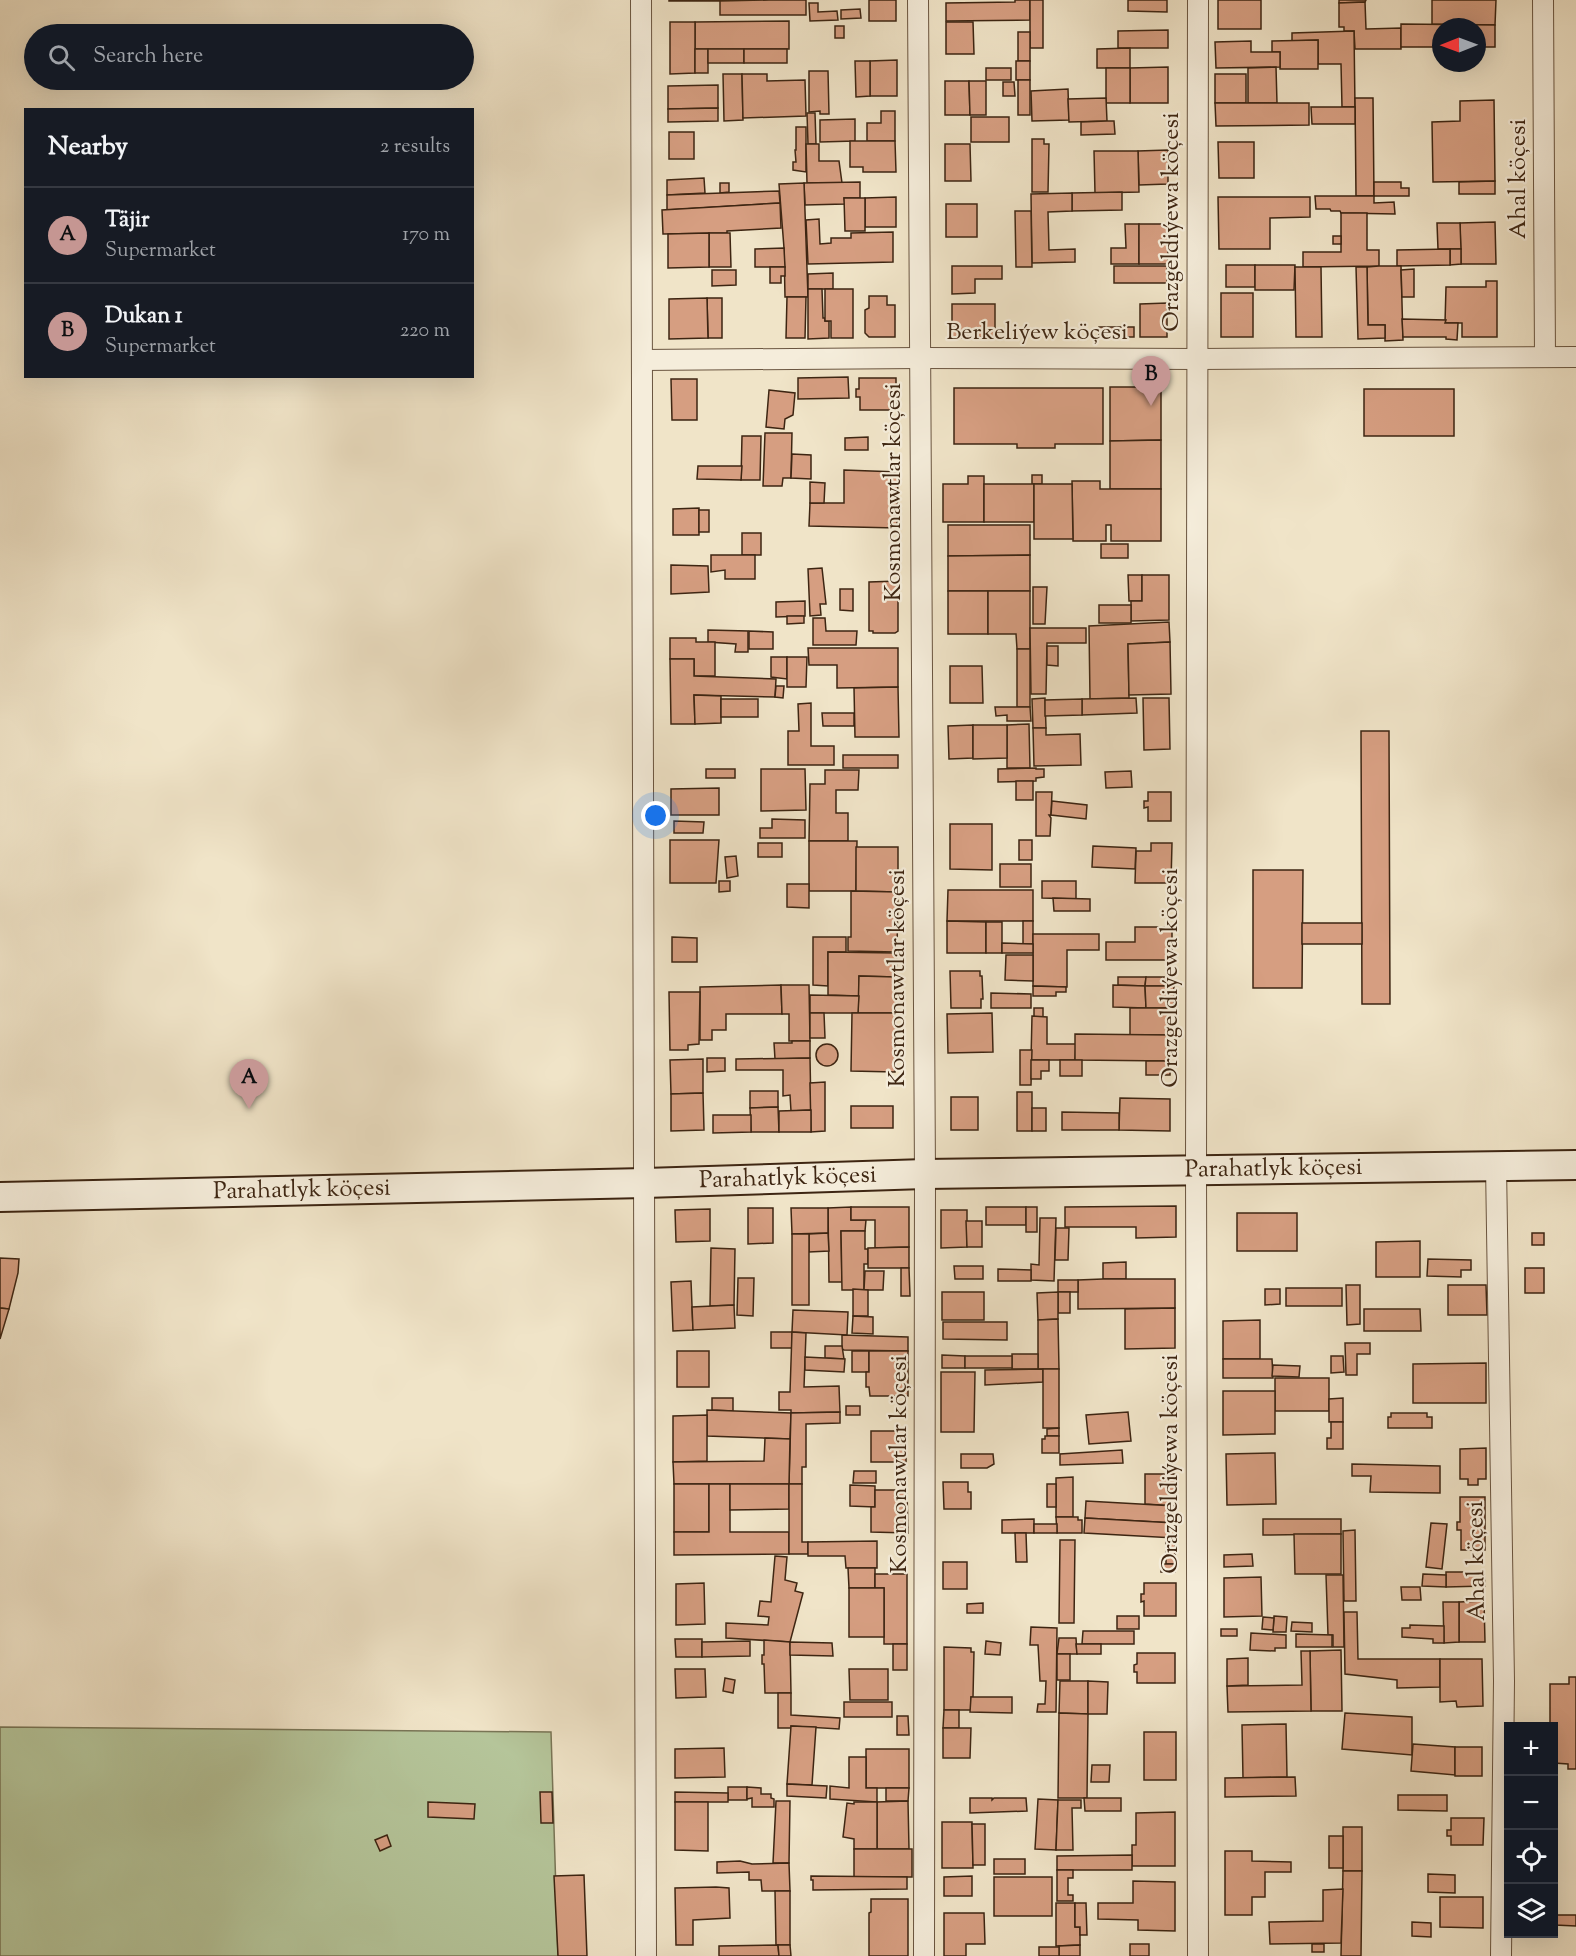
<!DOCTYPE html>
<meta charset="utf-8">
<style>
:root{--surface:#171b24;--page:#242831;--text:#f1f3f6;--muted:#9ea1a6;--line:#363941;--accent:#c59692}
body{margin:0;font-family:"Sorts Mill Goudy",serif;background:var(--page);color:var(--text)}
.controls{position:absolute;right:18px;bottom:18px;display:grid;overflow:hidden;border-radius:0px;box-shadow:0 6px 24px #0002}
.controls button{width:54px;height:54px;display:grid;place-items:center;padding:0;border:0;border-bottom:2px solid var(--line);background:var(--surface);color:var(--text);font:30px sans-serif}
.compass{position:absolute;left:1432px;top:18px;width:54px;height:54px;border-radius:50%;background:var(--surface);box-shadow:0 6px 24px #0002;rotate:269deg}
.you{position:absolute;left:656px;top:816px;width:21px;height:21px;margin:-15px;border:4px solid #fff;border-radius:50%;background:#1a73e8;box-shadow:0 0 0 9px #1a73e833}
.badge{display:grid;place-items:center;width:39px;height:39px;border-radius:50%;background:var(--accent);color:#111;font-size:20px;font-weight:700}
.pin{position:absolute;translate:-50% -50px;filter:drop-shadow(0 2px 3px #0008)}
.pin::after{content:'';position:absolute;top:32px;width:21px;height:18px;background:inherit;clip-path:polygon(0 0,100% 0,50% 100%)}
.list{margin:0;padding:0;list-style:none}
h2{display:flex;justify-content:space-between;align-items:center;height:78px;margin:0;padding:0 24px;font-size:26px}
h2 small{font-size:20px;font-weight:400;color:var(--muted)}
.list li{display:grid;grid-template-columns:39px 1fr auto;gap:18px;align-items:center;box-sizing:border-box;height:96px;padding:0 24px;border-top:2px solid var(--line)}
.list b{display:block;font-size:22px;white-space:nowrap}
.list p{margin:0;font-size:20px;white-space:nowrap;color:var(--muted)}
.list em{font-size:20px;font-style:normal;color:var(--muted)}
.icon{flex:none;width:33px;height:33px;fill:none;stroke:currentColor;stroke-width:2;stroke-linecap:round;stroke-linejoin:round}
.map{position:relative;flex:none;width:1576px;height:1956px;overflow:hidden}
.search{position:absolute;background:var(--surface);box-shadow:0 6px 24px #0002;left:24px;top:24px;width:450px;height:66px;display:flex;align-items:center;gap:15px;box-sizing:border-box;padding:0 21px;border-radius:33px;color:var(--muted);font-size:22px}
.panel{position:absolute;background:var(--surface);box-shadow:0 6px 24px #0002;left:24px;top:108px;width:450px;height:270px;border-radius:0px}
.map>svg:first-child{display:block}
</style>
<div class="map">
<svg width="1576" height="1956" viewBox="0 0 1576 1956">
<rect width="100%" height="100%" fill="#f0e4c8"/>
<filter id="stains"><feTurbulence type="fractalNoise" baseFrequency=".00333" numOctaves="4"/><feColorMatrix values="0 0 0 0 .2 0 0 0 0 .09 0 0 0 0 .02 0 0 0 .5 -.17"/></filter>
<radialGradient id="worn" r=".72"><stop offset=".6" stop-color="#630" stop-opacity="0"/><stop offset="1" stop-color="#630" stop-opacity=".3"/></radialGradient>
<!-- green -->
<polygon fill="#b5c59a" stroke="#797556" stroke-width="1.5" points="0,1727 551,1732 558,1956 0,1956"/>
<!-- building -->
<g fill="#d69e81" stroke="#3d2512" stroke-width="1.5">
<rect x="669" y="0" width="100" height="1"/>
<polygon points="769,0 806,0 806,15 720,15 720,1"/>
<rect x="869" y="0" width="27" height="21"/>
<polygon points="1015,0 1030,0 1030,20 946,21 946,3 1015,2"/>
<rect x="1030" y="0" width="13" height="48"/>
<polygon points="1128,0 1167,0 1167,12 1128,11"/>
<rect x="1218" y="0" width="43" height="29"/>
<polygon points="1339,0 1366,0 1365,2 1339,3"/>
<polygon points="1432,0 1496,0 1495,25 1432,24"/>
<polygon points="1365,2 1366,29 1401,28 1401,49 1355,49 1354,31 1344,31 1344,27 1339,27 1339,3"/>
<polygon points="809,3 818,3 818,12 837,11 838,20 810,21"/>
<polygon points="860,9 861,18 841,19 841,10"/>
<polygon points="789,21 789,49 695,49 695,22"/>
<polygon points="670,22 695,22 695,73 670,74"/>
<polygon points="946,22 973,22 974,54 946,54"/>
<polygon points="1401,24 1495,25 1495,47 1477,47 1477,27 1441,27 1441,47 1401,47"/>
<rect x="835" y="26" width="9" height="12"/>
<polygon points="1168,30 1168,48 1118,48 1118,31"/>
<polygon points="1354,31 1355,107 1342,107 1341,64 1318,64 1318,40 1292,41 1292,33"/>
<rect x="1018" y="32" width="12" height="29"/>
<polygon points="1318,40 1318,69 1280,69 1280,52 1272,52 1272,41"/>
<polygon points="1251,41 1251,52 1280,52 1280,67 1216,68 1215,42"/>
<polygon points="1130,48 1130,68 1097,68 1097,49"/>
<rect x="695" y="49" width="13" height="24"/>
<rect x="708" y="49" width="36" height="14"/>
<rect x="744" y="49" width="43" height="14"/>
<polygon points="897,60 897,96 870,96 870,61"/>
<polygon points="855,61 870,61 870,96 856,97"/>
<rect x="1016" y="61" width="14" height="19"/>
<polygon points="1168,67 1168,103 1130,103 1130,68"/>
<polygon points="1276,67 1277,103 1248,103 1248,68"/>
<rect x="986" y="68" width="25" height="12"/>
<rect x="1106" y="68" width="24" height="35"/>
<polygon points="809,71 828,71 829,114 820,114 820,111 809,112"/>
<polygon points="723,74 742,74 743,120 724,121"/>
<polygon points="742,74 767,74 767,81 805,80 806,116 743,118"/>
<rect x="1215" y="74" width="31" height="29"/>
<rect x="1018" y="80" width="12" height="35"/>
<polygon points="945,81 969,81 970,115 945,115"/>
<polygon points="969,81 986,81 986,115 970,115"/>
<polygon points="1003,82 1014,82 1015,96 1003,96"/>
<polygon points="718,85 718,108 668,109 668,86"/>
<polygon points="1068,89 1069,120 1032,121 1031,91"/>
<polygon points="1106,98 1107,121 1069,122 1068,99"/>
<polygon points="1355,98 1373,98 1374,196 1356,196"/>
<polygon points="1494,100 1495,181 1433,182 1432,122 1460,121 1460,101"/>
<polygon points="1215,103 1309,103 1309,125 1216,126"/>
<polygon points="1311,107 1355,107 1355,124 1312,124"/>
<polygon points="718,108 718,121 668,122 668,109"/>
<polygon points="881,111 895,111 895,141 867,141 867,123 881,123"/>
<polygon points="807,113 815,113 816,144 808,144"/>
<rect x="971" y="117" width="38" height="25"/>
<polygon points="855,119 855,141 820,142 820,120"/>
<polygon points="1107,121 1114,121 1115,134 1081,135 1081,122"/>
<polygon points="796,127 806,127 806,172 793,170 793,162 796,162 795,150 796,150"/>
<rect x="669" y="132" width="25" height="27"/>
<polygon points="1032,139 1044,139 1044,144 1049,144 1048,192 1032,192"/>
<polygon points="850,141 895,141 896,172 863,172 863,167 850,167"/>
<polygon points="1218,142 1254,142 1254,178 1219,178"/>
<polygon points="806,144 819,144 819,161 839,161 842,183 807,183"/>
<polygon points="945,144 970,144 971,181 945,181"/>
<polygon points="1168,150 1168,184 1139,185 1138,151"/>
<polygon points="1094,151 1138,151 1139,192 1095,193"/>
<polygon points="704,178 705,193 667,195 667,180"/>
<polygon points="1495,181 1495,194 1459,194 1459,182"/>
<polygon points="860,182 860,198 844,198 845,204 805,205 804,183"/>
<polygon points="1374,182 1401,182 1401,188 1409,188 1409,196 1374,196"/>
<polygon points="720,183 729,183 729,192 720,193"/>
<polygon points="804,183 808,297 785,297 784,248 779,184"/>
<polygon points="779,191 780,203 667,210 667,195"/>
<polygon points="1122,192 1122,210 1072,211 1072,193"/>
<polygon points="1072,193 1072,211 1048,212 1049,250 1075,249 1075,262 1032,263 1031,194"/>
<polygon points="1315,196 1374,196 1374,203 1394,202 1395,214 1341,213 1340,211 1331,211 1330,209 1316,209"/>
<polygon points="896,197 896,227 865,227 865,198"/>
<polygon points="1218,197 1310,197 1310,217 1270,218 1270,249 1219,249"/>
<polygon points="844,198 865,198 865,231 845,231"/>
<polygon points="780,203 781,228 727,231 727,233 663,234 662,210"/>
<rect x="946" y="204" width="31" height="33"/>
<polygon points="1015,211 1031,211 1032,267 1016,267"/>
<polygon points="1341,213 1367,213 1367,250 1379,250 1379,266 1303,267 1303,252 1341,252"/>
<polygon points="819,219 820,244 831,243 831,238 851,238 851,233 893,232 893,262 808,264 806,220"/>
<polygon points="1495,222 1496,264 1461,264 1460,223"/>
<polygon points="1437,223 1460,223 1461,249 1438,249"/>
<polygon points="1125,224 1139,224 1139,264 1111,264 1111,248 1126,248"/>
<rect x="1139" y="224" width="29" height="40"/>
<polygon points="709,233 730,233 731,267 709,267"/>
<polygon points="709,233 709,267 668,268 668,234"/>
<rect x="1333" y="236" width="8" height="8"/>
<polygon points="784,248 785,267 755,267 755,249"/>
<polygon points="1450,249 1461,249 1461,264 1450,265"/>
<polygon points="1450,249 1450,265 1397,266 1397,250"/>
<rect x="1226" y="265" width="29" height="22"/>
<polygon points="1255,265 1295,265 1294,290 1255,290"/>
<polygon points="952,266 1002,266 1002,279 975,279 975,293 952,294"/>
<rect x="1114" y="266" width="53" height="17"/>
<polygon points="1379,266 1401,266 1403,340 1385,341 1385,325 1368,325 1367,267"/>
<polygon points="770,267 785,267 785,276 781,276 781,283 770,283"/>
<polygon points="1295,267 1321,267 1322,337 1296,337"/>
<polygon points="1356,267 1367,267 1368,325 1385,325 1385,338 1358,339"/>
<polygon points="1414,269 1414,297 1402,297 1401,270"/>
<polygon points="712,270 736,270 736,285 712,286"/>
<polygon points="833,273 833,289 808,289 808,274"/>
<polygon points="1486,281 1497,281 1497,337 1462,337 1462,323 1445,323 1446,287 1486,287"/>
<polygon points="808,289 822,289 823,318 825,318 825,321 829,321 829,338 808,339"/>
<polygon points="825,289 853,289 853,338 831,338 831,321 825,321"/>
<rect x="1221" y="293" width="32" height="44"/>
<polygon points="869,296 887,296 887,305 895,305 895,337 869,337 865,333 865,310 869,308"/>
<polygon points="787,297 806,297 805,338 786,338"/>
<polygon points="707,298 722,298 722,338 708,338"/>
<polygon points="707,298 708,338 669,339 669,299"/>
<polygon points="1167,303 1167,337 1140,337 1140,304"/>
<polygon points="952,304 995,304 995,337 952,338"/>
<polygon points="1402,319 1446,320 1445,323 1458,323 1457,340 1446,339 1446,337 1403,337"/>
<rect x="1099" y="327" width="35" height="10"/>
<polygon points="848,377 849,398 798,399 798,378"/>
<polygon points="859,378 896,378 896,410 860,410 860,397 856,397 856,389 859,389"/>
<polygon points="671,379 697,379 697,420 672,420"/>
<polygon points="1110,387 1161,387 1161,440 1110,441"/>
<polygon points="954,388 1103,388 1103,444 1055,444 1055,448 1017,448 1017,444 954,444"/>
<rect x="1364" y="389" width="90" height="47"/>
<polygon points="769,390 795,393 793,415 785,419 784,429 766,427"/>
<polygon points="765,433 792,433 791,478 783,478 782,486 763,486"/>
<polygon points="742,436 761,436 760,480 741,480"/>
<polygon points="868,437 868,450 845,450 845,438"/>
<polygon points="1161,440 1161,489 1110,489 1110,441"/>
<polygon points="792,454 811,455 811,479 791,478"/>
<polygon points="698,466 742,466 741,480 697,479"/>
<polygon points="844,470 898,472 897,528 809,526 810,503 844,503"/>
<rect x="1032" y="475" width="10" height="9"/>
<polygon points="968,476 984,476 984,522 943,522 943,484 968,484"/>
<polygon points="1072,481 1100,481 1100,489 1161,489 1161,541 1111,541 1111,525 1106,525 1106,541 1073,541"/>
<polygon points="810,482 825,483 824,503 810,503"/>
<rect x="984" y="484" width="50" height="38"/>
<polygon points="1034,484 1072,484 1073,539 1034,539"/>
<polygon points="699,508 699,535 673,535 673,509"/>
<rect x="699" y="510" width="10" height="22"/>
<polygon points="948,525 1030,525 1030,555 948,556"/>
<rect x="742" y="533" width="19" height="22"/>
<rect x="1101" y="544" width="27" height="14"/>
<polygon points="711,555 755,555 755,579 725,579 725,570 711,572"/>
<polygon points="1030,555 1030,591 948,591 948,556"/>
<polygon points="671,565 708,566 709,592 671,594"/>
<polygon points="822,568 826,604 820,604 821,615 810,616 808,569"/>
<polygon points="1128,575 1142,575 1142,601 1129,601"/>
<polygon points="1142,575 1169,575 1169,620 1131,621 1131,601 1142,601"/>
<polygon points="898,581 898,631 895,633 873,633 873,631 869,631 869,582"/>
<polygon points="1033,587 1047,587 1045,624 1033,624"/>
<polygon points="840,589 853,589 853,611 840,610"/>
<rect x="948" y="591" width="40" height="43"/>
<polygon points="988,591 1030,591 1030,649 1017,649 1016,634 988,634"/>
<polygon points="805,601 805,616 776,617 776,602"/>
<rect x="1099" y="605" width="32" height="18"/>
<polygon points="787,616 804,616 804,623 787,624"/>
<polygon points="813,618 825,618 826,631 857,631 856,645 813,645"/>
<polygon points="1169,622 1170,642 1128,644 1129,698 1090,699 1089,626"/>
<polygon points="1030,628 1086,628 1086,643 1047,643 1046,694 1031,694"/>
<polygon points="708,630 748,631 748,652 735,652 736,644 708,642"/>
<polygon points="749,631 773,632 773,649 749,649"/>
<polygon points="670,638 696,638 696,642 715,642 715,676 694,676 694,659 670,659"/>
<polygon points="1170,642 1171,694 1129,695 1128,644"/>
<polygon points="1047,646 1058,646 1058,666 1047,665"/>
<polygon points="808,648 898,648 898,687 837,688 837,665 809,665"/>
<rect x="1017" y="649" width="13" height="58"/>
<polygon points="771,657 787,657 787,679 771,677"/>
<polygon points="787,657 807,657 806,687 787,687"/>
<polygon points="670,659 694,659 694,676 776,679 775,697 694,695 695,724 671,724"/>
<polygon points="950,666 982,666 983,703 950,703"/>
<polygon points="776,686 784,686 783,698 775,697"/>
<polygon points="898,687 899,737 855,737 854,688"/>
<polygon points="694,695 721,696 721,723 695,724"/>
<polygon points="1045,698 1046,728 1033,728 1032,699"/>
<polygon points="1136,698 1137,713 1082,715 1082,699"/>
<polygon points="1143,698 1169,698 1170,749 1144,750"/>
<rect x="721" y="699" width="37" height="18"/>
<polygon points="1082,699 1082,715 1045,716 1045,700"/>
<polygon points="811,703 811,746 834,746 834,765 788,765 788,731 799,731 798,704"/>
<polygon points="995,707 1030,707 1031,721 1007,721 1007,715 996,716"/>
<polygon points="822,713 854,713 854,726 823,726"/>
<polygon points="1029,724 1030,768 1007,768 1007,725"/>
<polygon points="973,725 973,758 949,759 948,726"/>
<polygon points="973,725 1007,725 1007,758 973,759"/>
<polygon points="1033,728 1046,728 1046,735 1080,734 1081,765 1034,766"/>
<polygon points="1361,731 1389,731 1390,1004 1362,1004"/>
<rect x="843" y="755" width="55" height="13"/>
<polygon points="1036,768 1036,769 1044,769 1044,777 1036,778 1036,781 998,782 998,769"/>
<rect x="706" y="769" width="29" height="9"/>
<polygon points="761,769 805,769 806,810 761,811"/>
<polygon points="825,770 859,770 858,790 836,790 836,813 848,813 848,841 809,841 810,784 825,784"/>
<polygon points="1131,771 1132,787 1106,788 1105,772"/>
<rect x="1016" y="781" width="17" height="19"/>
<polygon points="719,788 719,815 671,815 671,789"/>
<polygon points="1036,792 1052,792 1051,815 1049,815 1051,818 1050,836 1036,836"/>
<polygon points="1148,792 1171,792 1171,821 1148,821 1148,807 1144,808 1144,801 1148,801"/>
<polygon points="1052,801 1087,805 1086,819 1051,815"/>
<polygon points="772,819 805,820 805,838 760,838 760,828 772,828"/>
<polygon points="674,821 704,822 703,833 674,833"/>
<polygon points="950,824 992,824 992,870 950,869"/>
<polygon points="670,840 719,840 716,883 670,883"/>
<rect x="1019" y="840" width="13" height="20"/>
<polygon points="809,841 857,841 856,891 809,891"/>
<rect x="758" y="843" width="24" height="14"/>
<polygon points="1151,843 1172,843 1171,883 1135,883 1136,851 1151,851"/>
<polygon points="1093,846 1136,848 1135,869 1092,867"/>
<polygon points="856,847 898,847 898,892 856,891"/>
<polygon points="736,856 738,876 727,878 725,857"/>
<rect x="1000" y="864" width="31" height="23"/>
<polygon points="1253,870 1303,870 1302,988 1253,988"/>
<polygon points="719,881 730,881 730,891 719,892"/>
<polygon points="1042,881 1076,881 1076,899 1042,898"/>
<polygon points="787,884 809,884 809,908 787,907"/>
<polygon points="948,890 1033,890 1033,921 947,921"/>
<polygon points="851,891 898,892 897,952 848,951 848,937 851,937"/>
<polygon points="1053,898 1090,899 1090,911 1054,911"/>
<polygon points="947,921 986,922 986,953 947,953"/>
<rect x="1023" y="921" width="10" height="23"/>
<rect x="986" y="922" width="16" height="31"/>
<rect x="1302" y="923" width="60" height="21"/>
<polygon points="1135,927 1172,927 1172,960 1106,960 1106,942 1135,942"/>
<polygon points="1033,934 1099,934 1099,950 1067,950 1067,987 1033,986"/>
<polygon points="672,937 697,938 697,962 672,962"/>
<polygon points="813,937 846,937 846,952 828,952 828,986 813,985"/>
<polygon points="1002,943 1033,944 1033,953 1002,953"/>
<polygon points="828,952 897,953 896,977 859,976 859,996 828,995"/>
<polygon points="1006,955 1033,955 1033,981 1005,980"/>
<polygon points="950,971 980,971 980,976 982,976 983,999 981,999 981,1008 951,1008"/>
<polygon points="859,976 896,977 896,1013 858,1013"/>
<polygon points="1118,977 1146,977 1145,986 1118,985"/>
<polygon points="1146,977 1168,977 1168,986 1145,986"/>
<polygon points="781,985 782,1014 726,1014 726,1030 712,1030 712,1040 700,1040 700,987"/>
<polygon points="781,985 809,985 810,1041 789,1041 789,1014 782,1014"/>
<polygon points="1113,985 1145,986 1146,1008 1113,1007"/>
<polygon points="1033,986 1066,987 1066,992 1056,992 1056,996 1033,996"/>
<polygon points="1145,986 1174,986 1174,1008 1146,1008"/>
<polygon points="669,992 700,992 699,1044 688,1045 688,1050 670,1050"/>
<polygon points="991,993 1031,994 1031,1008 991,1008"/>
<polygon points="810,995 859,996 858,1013 810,1013"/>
<rect x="1034" y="1008" width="9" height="9"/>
<rect x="1130" y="1008" width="40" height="27"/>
<polygon points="810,1013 824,1013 825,1038 810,1038"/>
<polygon points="852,1013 896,1013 895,1072 851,1071"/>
<polygon points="992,1013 993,1052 948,1053 947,1014"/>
<polygon points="1032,1016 1047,1017 1047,1044 1076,1044 1075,1060 1031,1060"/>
<polygon points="1075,1034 1170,1035 1170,1061 1075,1060"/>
<polygon points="792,1041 810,1041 810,1058 775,1059 774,1043 792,1043"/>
<circle cx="827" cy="1055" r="11"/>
<polygon points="1020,1050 1032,1050 1031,1085 1020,1085"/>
<polygon points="707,1058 725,1058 725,1071 707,1072"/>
<polygon points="810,1058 811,1110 791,1111 790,1095 783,1096 783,1070 736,1070 736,1059"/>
<polygon points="703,1059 703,1093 671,1094 670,1060"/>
<polygon points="1031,1060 1049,1060 1049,1071 1041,1071 1041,1079 1031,1079"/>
<rect x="1060" y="1060" width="22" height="16"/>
<rect x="1146" y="1061" width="24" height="14"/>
<polygon points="825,1082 825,1131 811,1132 810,1083"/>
<polygon points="750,1091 778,1091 778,1107 750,1108"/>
<rect x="1017" y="1092" width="15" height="39"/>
<polygon points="703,1093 704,1130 671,1131 671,1094"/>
<rect x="951" y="1097" width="27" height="33"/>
<polygon points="1120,1098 1170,1099 1170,1131 1119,1130"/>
<rect x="851" y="1106" width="42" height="22"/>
<polygon points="778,1107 779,1132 751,1132 750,1108"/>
<rect x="1032" y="1108" width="14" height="23"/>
<polygon points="811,1110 811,1132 779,1132 779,1111"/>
<polygon points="1062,1112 1119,1113 1119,1130 1062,1130"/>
<polygon points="713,1115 751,1115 751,1132 713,1133"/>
<polygon points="1176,1206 1176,1237 1136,1238 1136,1227 1065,1227 1065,1207"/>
<polygon points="851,1207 851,1220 866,1220 865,1231 841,1231 842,1282 829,1282 828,1208"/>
<polygon points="851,1207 909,1207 909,1247 875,1248 875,1220 851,1220"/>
<rect x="986" y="1207" width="40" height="18"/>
<rect x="1026" y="1207" width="11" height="25"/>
<polygon points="748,1208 773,1208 773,1243 748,1244"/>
<polygon points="791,1208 828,1208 828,1233 792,1234"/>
<polygon points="710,1209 710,1241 676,1242 675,1210"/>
<polygon points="941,1210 967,1210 967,1247 941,1248"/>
<rect x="1237" y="1213" width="60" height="38"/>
<polygon points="1040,1218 1056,1218 1054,1281 1031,1280 1031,1264 1039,1265"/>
<polygon points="966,1221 982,1221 982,1247 967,1247"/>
<polygon points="1056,1228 1069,1228 1068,1260 1055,1260"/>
<polygon points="841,1231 865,1231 865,1249 868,1249 868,1264 864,1264 864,1290 842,1290"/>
<polygon points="828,1233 829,1251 809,1252 809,1234"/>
<rect x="1532" y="1233" width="12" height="12"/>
<rect x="792" y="1234" width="17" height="71"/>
<polygon points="1420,1241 1420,1277 1376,1277 1376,1242"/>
<polygon points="909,1247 909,1268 868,1268 868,1248"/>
<polygon points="711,1248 735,1249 734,1305 710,1306"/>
<polygon points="0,1258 19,1259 18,1273 9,1309 0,1308"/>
<polygon points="1428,1259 1471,1260 1471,1270 1461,1270 1461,1277 1427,1276"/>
<polygon points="1126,1262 1126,1279 1103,1279 1103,1263"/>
<polygon points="954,1266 983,1266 983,1279 955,1279"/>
<polygon points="901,1268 909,1268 910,1296 901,1296"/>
<rect x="1525" y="1268" width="19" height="25"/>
<polygon points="998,1269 1031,1270 1031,1281 998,1281"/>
<polygon points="865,1271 884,1271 883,1290 864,1290"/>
<polygon points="738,1278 754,1278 753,1316 737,1315"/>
<polygon points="1103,1279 1175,1279 1175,1308 1078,1309 1078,1280"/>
<rect x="1058" y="1280" width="20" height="12"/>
<polygon points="691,1281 693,1330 673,1331 671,1282"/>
<polygon points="1346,1285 1360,1285 1360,1324 1347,1325"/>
<polygon points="1448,1285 1486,1285 1487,1315 1448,1315"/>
<rect x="1286" y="1288" width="56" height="18"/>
<polygon points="853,1289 868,1290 868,1316 853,1316"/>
<polygon points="1265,1289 1280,1289 1280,1304 1265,1305"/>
<rect x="942" y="1292" width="42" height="28"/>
<rect x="1058" y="1292" width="12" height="21"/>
<polygon points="1058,1292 1058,1319 1038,1320 1037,1293"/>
<polygon points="734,1305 735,1328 693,1330 692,1307"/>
<polygon points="0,1308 9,1309 0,1339"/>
<polygon points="1175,1308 1175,1348 1125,1349 1125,1309"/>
<polygon points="1364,1309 1420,1309 1421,1331 1364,1331"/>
<polygon points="793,1310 848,1312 847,1335 792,1332"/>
<polygon points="853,1316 873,1317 873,1334 852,1333"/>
<polygon points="1058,1319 1059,1369 1038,1369 1038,1320"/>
<polygon points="1260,1320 1260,1359 1223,1359 1223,1321"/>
<polygon points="943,1322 1007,1322 1007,1340 943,1339"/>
<rect x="771" y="1332" width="21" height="16"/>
<polygon points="792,1332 806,1333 804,1387 839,1386 840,1412 791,1413 791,1410 779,1410 779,1392 790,1392"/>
<polygon points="842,1335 908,1337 908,1351 844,1350 842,1349"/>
<polygon points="1345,1343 1370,1343 1370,1354 1357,1354 1357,1375 1346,1375"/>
<polygon points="825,1346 842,1346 844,1359 825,1358"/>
<rect x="677" y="1351" width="32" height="36"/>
<rect x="852" y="1351" width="17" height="21"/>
<polygon points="869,1351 908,1351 908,1396 870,1396 869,1387 866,1387 866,1372 869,1372"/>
<rect x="1012" y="1354" width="26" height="15"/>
<polygon points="942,1355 965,1356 965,1368 942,1368"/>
<rect x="965" y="1356" width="47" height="12"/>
<polygon points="1331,1356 1343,1356 1344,1372 1331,1373"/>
<polygon points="805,1357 845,1359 844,1372 805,1370"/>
<polygon points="1223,1359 1272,1359 1273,1378 1223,1378"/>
<polygon points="1486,1363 1486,1403 1413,1403 1413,1364"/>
<polygon points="1273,1365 1300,1366 1299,1377 1272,1376"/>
<polygon points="1043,1369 1043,1382 985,1385 985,1370"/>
<rect x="1043" y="1369" width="16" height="59"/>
<polygon points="941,1372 975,1372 974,1432 941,1432"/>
<rect x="1275" y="1378" width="54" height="33"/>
<polygon points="1223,1391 1275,1391 1275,1434 1223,1435"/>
<polygon points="712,1398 733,1398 733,1411 712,1410"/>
<polygon points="1343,1398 1343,1422 1329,1422 1329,1399"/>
<rect x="846" y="1406" width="14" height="9"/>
<polygon points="707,1410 791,1413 790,1439 707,1436"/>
<polygon points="840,1412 840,1423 806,1424 806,1467 802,1467 802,1484 789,1484 791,1413"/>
<polygon points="1128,1412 1131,1441 1089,1444 1086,1415"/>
<polygon points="1391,1413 1427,1413 1427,1417 1432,1417 1432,1428 1388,1428 1388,1417 1391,1417"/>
<polygon points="707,1415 707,1461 673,1462 673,1416"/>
<polygon points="1331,1422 1343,1422 1343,1449 1327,1449 1327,1438 1331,1438"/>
<polygon points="1059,1428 1059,1436 1047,1436 1047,1429"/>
<rect x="871" y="1431" width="35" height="31"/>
<polygon points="1045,1436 1059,1436 1059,1453 1042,1453 1042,1439 1045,1439"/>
<polygon points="765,1438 790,1439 789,1484 674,1484 673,1462 764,1461"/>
<polygon points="1486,1448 1486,1479 1478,1479 1478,1485 1468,1485 1468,1479 1460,1479 1460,1449"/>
<polygon points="1122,1450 1123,1463 1060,1465 1060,1454"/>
<polygon points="1275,1453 1276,1504 1227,1505 1226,1454"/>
<polygon points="961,1454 993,1454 994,1464 987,1468 961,1468"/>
<polygon points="1352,1464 1440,1466 1440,1493 1370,1492 1371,1476 1352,1476"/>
<polygon points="854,1471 876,1471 876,1483 853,1483"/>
<polygon points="1145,1474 1175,1474 1175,1506 1145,1504"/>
<polygon points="1073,1477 1073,1517 1056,1517 1056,1478"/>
<polygon points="943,1482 968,1482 968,1492 971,1492 971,1509 944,1509"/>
<rect x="674" y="1484" width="35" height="48"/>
<polygon points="709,1484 730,1484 730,1532 789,1532 789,1554 674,1555 674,1532 709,1532"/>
<polygon points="730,1484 789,1484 789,1509 730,1510"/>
<polygon points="789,1484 802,1484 802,1542 808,1542 808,1554 789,1554"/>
<rect x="1047" y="1484" width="9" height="23"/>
<polygon points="850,1485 875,1486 875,1507 850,1506"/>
<polygon points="875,1490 907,1490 908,1533 871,1532 871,1507 875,1507"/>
<polygon points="1460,1497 1485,1497 1485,1550 1461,1550 1461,1530 1457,1530 1457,1522 1460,1522"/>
<polygon points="1086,1501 1175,1506 1175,1523 1085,1518"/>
<polygon points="1056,1517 1078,1517 1078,1520 1082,1520 1082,1533 1057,1533"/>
<polygon points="1085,1518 1175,1523 1175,1538 1084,1533"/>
<polygon points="1034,1519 1034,1533 1002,1533 1002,1520"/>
<polygon points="1263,1519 1341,1519 1341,1534 1263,1535"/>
<polygon points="1431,1523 1447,1524 1442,1569 1426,1567"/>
<rect x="1034" y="1524" width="23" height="9"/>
<polygon points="1355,1530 1356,1601 1344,1601 1343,1531"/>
<polygon points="1015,1533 1026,1533 1027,1562 1016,1562"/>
<polygon points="1294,1534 1341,1534 1341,1574 1295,1574"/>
<rect x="1166" y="1538" width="9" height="26"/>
<polygon points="1060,1540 1075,1540 1074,1623 1059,1623"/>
<polygon points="877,1541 877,1568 846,1568 845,1556 808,1556 808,1542"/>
<polygon points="1252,1554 1253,1566 1224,1567 1224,1555"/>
<polygon points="775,1556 787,1557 785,1580 797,1583 795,1591 803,1593 790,1642 726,1638 726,1623 768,1625 769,1617 758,1616 760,1601 771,1602"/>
<rect x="943" y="1562" width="24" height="27"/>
<rect x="1161" y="1564" width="14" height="8"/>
<polygon points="848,1568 875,1568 875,1588 849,1588"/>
<polygon points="1446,1572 1484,1572 1485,1586 1446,1587"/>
<polygon points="875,1574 907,1574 907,1644 884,1644 884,1588 875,1588"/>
<polygon points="1423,1574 1446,1575 1446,1587 1422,1586"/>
<polygon points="1326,1575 1343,1575 1344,1647 1333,1647 1333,1635 1328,1635"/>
<polygon points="1261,1577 1262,1616 1224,1617 1224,1578"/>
<polygon points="704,1583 705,1624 676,1625 676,1584"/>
<polygon points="1144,1583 1176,1583 1176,1616 1144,1616 1144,1601 1141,1602 1141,1594 1144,1594"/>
<polygon points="1401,1587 1420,1587 1421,1600 1402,1600"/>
<rect x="849" y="1588" width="35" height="49"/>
<polygon points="1484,1601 1485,1642 1459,1642 1459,1602"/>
<polygon points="1443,1602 1459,1602 1459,1642 1444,1643"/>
<polygon points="983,1603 983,1613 967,1613 967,1604"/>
<polygon points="1344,1612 1357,1612 1358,1659 1440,1659 1440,1687 1397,1688 1397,1680 1345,1674"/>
<rect x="1117" y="1616" width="22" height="13"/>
<polygon points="1274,1616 1287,1617 1286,1632 1273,1632"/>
<polygon points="1263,1617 1274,1618 1273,1630 1262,1629"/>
<polygon points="1292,1622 1312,1623 1312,1632 1291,1631"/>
<polygon points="1410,1625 1444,1626 1444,1643 1433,1643 1433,1639 1402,1637 1402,1628 1410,1628"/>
<polygon points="1031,1627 1057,1628 1056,1712 1037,1712 1038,1704 1045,1704 1046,1681 1040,1681 1038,1645 1030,1645"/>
<rect x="1221" y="1629" width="16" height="7"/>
<polygon points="1083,1631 1134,1631 1134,1644 1082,1644"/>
<polygon points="1251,1633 1286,1635 1286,1648 1275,1648 1275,1651 1250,1650"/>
<polygon points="1296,1634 1332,1635 1332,1647 1296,1647"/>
<polygon points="1059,1638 1076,1638 1077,1654 1057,1654"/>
<polygon points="675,1639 702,1639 702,1657 676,1657"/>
<polygon points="764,1640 790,1642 791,1693 765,1693 764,1664 762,1664 762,1655 764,1655"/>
<polygon points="750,1641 750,1656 702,1657 702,1642"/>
<polygon points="986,1641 1001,1643 1000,1655 985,1654"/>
<polygon points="790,1642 832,1643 833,1656 790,1655"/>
<rect x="893" y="1644" width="14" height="26"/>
<polygon points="1076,1644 1101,1644 1101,1654 1077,1654"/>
<polygon points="944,1647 971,1648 971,1652 974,1652 973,1697 971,1697 971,1710 944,1710"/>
<polygon points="1341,1650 1342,1711 1311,1711 1310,1651"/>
<polygon points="1301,1651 1310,1651 1311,1711 1228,1712 1227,1686 1302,1685"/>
<polygon points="1137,1653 1175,1653 1175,1683 1137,1683 1137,1672 1134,1672 1134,1665 1137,1664"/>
<rect x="1057" y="1654" width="13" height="26"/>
<polygon points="1248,1658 1248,1685 1227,1686 1227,1659"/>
<polygon points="1440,1659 1482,1659 1483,1706 1457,1707 1456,1701 1440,1702"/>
<polygon points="675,1669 705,1669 706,1697 676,1698"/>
<polygon points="849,1669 888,1669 888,1700 850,1700"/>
<polygon points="1569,1677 1576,1677 1576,1769 1568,1769 1568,1764 1554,1763 1554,1726 1550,1726 1550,1684 1569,1684"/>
<polygon points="725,1678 735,1680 733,1693 723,1691"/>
<polygon points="1060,1681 1088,1681 1088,1714 1059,1713"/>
<polygon points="1088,1681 1108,1682 1107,1714 1088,1714"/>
<polygon points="778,1693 791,1693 791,1715 840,1718 839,1729 791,1726 791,1728 778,1728"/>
<polygon points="971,1697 1012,1697 1012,1713 970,1712"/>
<rect x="844" y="1702" width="48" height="15"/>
<polygon points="944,1710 959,1710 959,1728 943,1728"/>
<polygon points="1059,1713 1088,1714 1087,1798 1058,1798"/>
<polygon points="1345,1713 1412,1717 1412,1755 1342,1749"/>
<polygon points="897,1716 908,1716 909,1735 897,1735"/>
<polygon points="1286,1724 1287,1777 1243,1778 1242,1725"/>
<polygon points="791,1726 816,1727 812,1785 787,1784"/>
<polygon points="943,1728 971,1728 970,1758 943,1758"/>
<rect x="1144" y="1732" width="32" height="48"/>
<polygon points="1413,1744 1455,1747 1455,1775 1411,1771"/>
<rect x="1455" y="1747" width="27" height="29"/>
<polygon points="724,1748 725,1777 675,1778 675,1749"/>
<rect x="866" y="1749" width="43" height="39"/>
<polygon points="849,1757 866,1757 866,1788 877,1788 877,1802 830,1799 830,1786 849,1788"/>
<polygon points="1092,1765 1110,1765 1109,1782 1091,1782"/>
<polygon points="1295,1777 1296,1796 1225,1797 1225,1778"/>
<polygon points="787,1784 827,1786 826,1798 787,1796"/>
<rect x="728" y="1787" width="19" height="13"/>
<polygon points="747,1787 761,1788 761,1794 771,1794 771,1798 774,1799 774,1807 752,1807 752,1798 747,1799"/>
<polygon points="886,1788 909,1788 908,1801 886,1801"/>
<polygon points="540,1792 552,1792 553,1823 541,1823"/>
<polygon points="675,1792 728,1793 728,1802 675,1802"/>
<polygon points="1398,1795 1447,1795 1447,1811 1398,1810"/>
<polygon points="970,1798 992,1798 992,1800 994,1798 1026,1798 1027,1811 970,1813"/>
<polygon points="1084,1798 1121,1798 1121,1811 1085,1811"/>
<polygon points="1038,1799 1058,1800 1056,1850 1035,1849"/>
<polygon points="1058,1800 1081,1800 1081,1808 1072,1808 1073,1850 1056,1850"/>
<polygon points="776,1801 790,1801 789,1863 773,1863"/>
<polygon points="908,1801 909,1849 877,1849 877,1802"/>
<polygon points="428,1802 475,1804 474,1819 428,1817"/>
<polygon points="675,1802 708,1802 708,1851 675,1850"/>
<polygon points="854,1802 877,1802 877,1849 854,1849 854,1839 843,1837 847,1803 854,1804"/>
<polygon points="1175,1812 1175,1866 1132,1866 1132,1845 1136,1845 1136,1813"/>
<polygon points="1451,1818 1484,1818 1483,1845 1451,1845 1451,1836 1447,1836 1447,1830 1451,1830"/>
<polygon points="942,1822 972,1822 973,1868 942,1868"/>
<polygon points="972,1824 985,1824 985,1865 973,1865"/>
<rect x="1343" y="1827" width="19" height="44"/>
<polygon points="387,1835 391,1846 380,1851 375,1840"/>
<rect x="1329" y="1836" width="14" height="32"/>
<rect x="854" y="1849" width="58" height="28"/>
<polygon points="1225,1851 1252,1851 1252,1861 1291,1862 1291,1872 1265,1872 1265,1897 1252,1897 1252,1915 1225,1915"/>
<polygon points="1132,1855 1132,1870 1057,1870 1057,1856"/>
<rect x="994" y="1859" width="31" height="15"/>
<polygon points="740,1861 752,1864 789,1863 790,1891 762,1891 761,1880 749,1880 749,1872 717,1873 717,1862"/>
<polygon points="1057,1870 1073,1870 1073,1878 1068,1878 1068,1895 1073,1895 1073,1901 1057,1901"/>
<polygon points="1343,1871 1362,1871 1361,1956 1341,1956"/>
<polygon points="1428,1874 1455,1875 1455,1893 1428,1892"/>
<polygon points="584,1875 587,1956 558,1956 554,1876"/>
<polygon points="811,1876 907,1877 907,1889 813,1890 813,1880 811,1880"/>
<polygon points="972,1876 972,1896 944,1896 944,1877"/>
<rect x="994" y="1877" width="58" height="39"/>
<polygon points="1133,1881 1175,1882 1175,1931 1138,1930 1138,1920 1098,1919 1098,1903 1133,1903"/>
<polygon points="716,1887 729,1888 730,1918 693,1920 693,1945 676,1945 675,1888"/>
<polygon points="1343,1889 1341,1943 1270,1944 1269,1922 1323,1921 1323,1890"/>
<polygon points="775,1891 790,1891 790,1945 776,1945"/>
<polygon points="1440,1897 1483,1897 1483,1928 1440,1927"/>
<polygon points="871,1899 908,1899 908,1956 869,1956 869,1913 871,1912"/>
<polygon points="1056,1903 1075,1903 1075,1927 1080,1927 1080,1945 1056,1946"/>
<polygon points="1075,1903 1086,1903 1087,1935 1080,1935 1080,1927 1075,1927"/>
<polygon points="944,1913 984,1913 985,1944 966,1944 966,1956 944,1956"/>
<polygon points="1555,1915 1576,1915 1576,1926 1555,1925"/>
<polygon points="1412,1922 1431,1923 1431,1937 1412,1936"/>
<rect x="1130" y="1944" width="19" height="12"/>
<rect x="1312" y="1944" width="12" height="8"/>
<polygon points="778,1945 779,1956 719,1956 719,1946"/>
<polygon points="778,1945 790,1945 791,1956 779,1956"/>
<polygon points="1080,1945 1080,1956 1059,1956 1059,1946"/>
<rect x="1039" y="1947" width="20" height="9"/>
</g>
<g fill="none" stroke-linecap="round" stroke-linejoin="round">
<!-- street casing -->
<g stroke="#6a5540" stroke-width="22">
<g id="street">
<polyline points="641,0 646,1956"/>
<polyline points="918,0 925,1174 924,1956"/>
<polyline points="1543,0 1545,357"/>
<polyline points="642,360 919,358 1198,359 1576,357"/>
<polyline points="1496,1165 1504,1681 1501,1956"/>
<polyline points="1198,1956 1196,1171 1198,0"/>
</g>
</g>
<!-- secondary casing -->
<g stroke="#3d2512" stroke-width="32">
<g id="secondary">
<path id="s1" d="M0 1197 645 1183 925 1174 1576 1165"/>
</g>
</g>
<!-- street -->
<use href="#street" stroke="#f5eddb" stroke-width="20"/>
<!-- secondary -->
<use href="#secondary" stroke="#f5eddb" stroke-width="28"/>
</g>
<g text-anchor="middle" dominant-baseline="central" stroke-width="4.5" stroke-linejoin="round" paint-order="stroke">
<!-- street labels -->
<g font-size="24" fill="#3d2512" stroke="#f5eddb">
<text transform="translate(1519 179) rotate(-90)">Ahal köçesi</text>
<text transform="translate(1172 222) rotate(-90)">Orazgeldiýewa köçesi</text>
<text x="1037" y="333">Berkeliýew köçesi</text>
<text transform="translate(894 492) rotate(-90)">Kosmonawtlar köçesi</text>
<text transform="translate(898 978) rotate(-90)">Kosmonawtlar köçesi</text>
<text transform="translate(1171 978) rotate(-90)">Orazgeldiýewa köçesi</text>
<text stroke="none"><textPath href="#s1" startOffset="1274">Parahatlyk köçesi</textPath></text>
<text stroke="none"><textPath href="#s1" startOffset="788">Parahatlyk köçesi</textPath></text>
<text stroke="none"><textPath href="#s1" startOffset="302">Parahatlyk köçesi</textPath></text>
<text transform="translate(900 1464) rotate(-90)">Kosmonawtlar köçesi</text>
<text transform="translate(1171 1464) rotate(-90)">Orazgeldiýewa köçesi</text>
<text transform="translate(1477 1561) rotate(-91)">Ahal köçesi</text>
</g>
</g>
<rect width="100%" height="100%" filter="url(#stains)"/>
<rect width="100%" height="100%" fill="url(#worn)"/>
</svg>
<div class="controls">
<button>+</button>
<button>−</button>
<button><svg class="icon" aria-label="locate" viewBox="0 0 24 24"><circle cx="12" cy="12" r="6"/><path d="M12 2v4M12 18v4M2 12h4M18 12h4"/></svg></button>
<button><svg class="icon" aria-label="layers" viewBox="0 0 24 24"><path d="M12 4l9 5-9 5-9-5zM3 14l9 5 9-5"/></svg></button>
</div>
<svg class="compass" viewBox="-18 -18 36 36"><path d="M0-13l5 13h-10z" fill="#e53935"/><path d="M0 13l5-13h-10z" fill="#9ea1a6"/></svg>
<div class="you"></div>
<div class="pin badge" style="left:249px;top:1109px">A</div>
<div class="pin badge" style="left:1151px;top:406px">B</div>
<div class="search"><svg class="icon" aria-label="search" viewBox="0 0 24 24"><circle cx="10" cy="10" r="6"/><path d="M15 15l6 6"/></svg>Search here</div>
<section class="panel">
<h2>Nearby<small>2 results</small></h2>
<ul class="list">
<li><span class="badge">A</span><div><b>Täjir</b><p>Supermarket</p></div><em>170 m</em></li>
<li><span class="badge">B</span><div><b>Dukan 1</b><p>Supermarket</p></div><em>220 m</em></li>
</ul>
</section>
</div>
